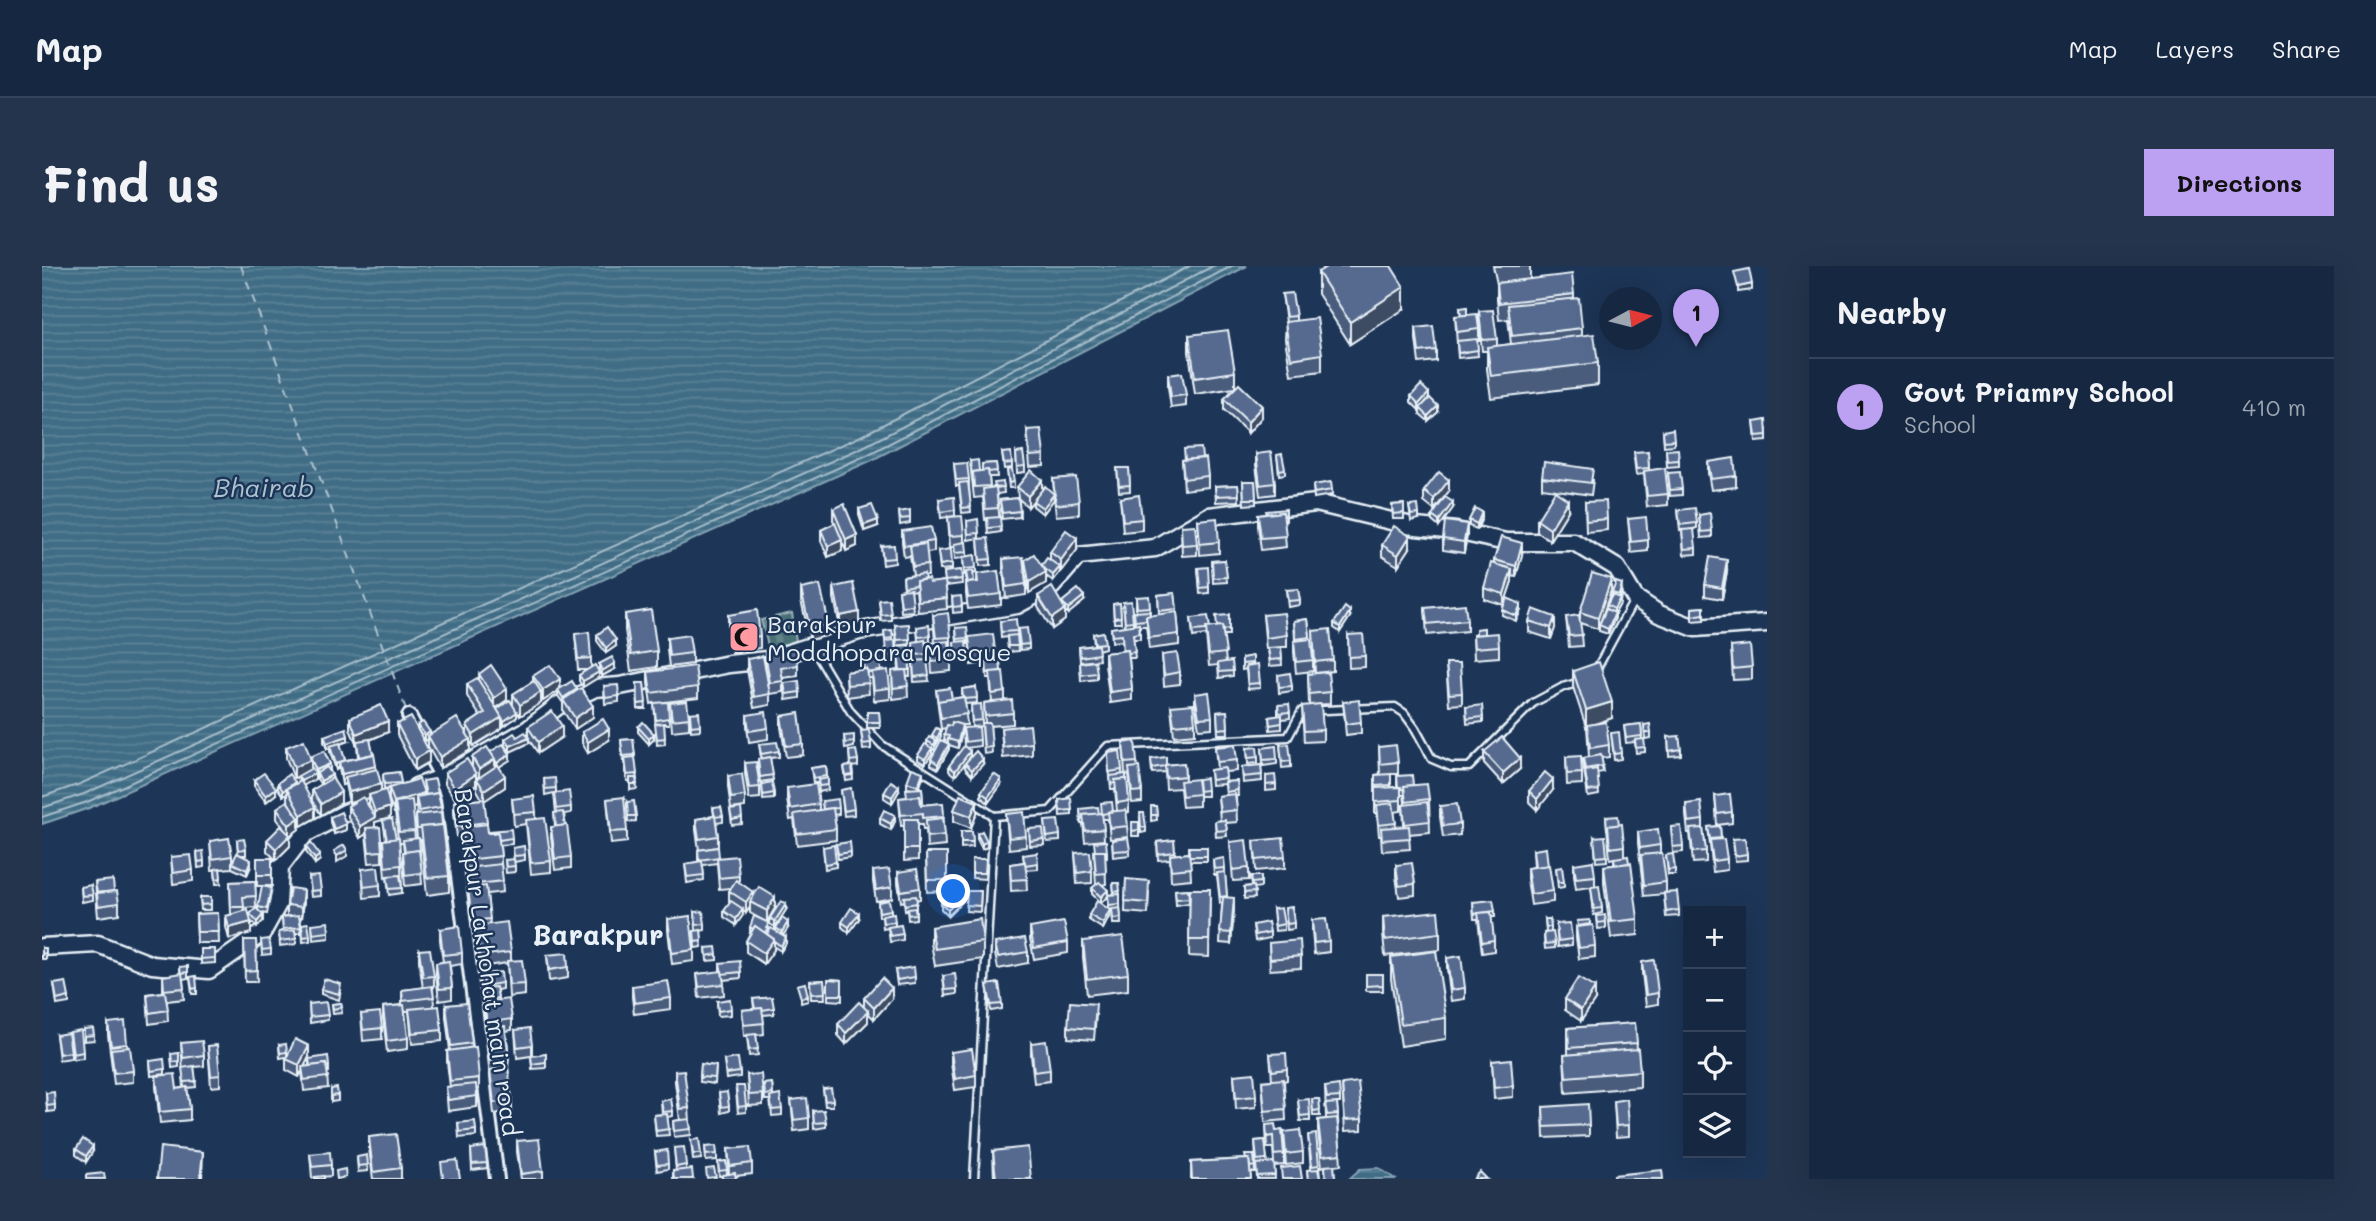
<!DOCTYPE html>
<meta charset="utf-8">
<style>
:root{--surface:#162841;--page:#23344c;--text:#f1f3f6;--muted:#9ea6b1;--line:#35445a;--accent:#bca0f2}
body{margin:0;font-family:Mali,sans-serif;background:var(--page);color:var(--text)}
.controls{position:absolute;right:21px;bottom:21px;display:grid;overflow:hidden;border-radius:0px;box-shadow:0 7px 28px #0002}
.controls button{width:63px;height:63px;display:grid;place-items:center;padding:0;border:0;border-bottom:2px solid var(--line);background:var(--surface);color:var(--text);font:35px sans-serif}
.compass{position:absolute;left:1557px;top:21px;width:63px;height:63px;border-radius:50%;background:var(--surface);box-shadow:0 7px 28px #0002;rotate:83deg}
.you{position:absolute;left:912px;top:626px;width:24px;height:24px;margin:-18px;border:5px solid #fff;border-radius:50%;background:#1a73e8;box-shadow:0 0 0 10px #1a73e833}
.badge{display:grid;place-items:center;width:46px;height:46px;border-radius:50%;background:var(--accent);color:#111;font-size:23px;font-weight:700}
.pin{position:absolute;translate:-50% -58px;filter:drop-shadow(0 2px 4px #0008)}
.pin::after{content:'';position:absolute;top:37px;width:24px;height:21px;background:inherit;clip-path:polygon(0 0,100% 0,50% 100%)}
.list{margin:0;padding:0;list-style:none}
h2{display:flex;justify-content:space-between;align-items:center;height:91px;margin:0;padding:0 28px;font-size:30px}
h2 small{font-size:23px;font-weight:400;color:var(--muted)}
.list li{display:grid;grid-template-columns:46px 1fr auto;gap:21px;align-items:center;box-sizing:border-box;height:98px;padding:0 28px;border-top:2px solid var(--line)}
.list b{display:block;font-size:26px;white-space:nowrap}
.list p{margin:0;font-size:23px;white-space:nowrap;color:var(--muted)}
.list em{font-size:23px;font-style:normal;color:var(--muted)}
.icon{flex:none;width:38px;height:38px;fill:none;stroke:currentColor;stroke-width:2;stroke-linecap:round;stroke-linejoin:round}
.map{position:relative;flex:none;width:1725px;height:913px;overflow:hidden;border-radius:0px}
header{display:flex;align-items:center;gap:42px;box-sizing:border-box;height:98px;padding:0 35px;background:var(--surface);border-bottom:2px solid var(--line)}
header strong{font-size:33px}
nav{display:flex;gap:38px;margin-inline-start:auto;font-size:24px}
.intro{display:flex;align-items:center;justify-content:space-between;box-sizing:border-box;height:168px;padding:0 42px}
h1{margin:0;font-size:49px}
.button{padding:18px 32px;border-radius:0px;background:var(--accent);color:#111;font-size:24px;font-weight:700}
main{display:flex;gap:42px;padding:0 42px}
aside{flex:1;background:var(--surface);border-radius:0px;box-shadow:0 7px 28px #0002}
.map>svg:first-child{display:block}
</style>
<header>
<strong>Map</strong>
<nav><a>Map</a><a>Layers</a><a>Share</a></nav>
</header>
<div class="intro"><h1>Find us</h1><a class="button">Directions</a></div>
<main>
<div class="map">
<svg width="1725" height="913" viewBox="0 0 1725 913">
<defs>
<pattern id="cemetery-stones" width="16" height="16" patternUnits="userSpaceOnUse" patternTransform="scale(1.75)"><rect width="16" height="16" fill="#486f74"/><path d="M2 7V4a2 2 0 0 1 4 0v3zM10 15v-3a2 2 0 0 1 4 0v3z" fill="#628489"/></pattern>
<pattern id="water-rules" width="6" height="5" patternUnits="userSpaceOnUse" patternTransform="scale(1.75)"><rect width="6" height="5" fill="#406d85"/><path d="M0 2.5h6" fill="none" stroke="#5c8297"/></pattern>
</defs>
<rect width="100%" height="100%" fill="#1d3557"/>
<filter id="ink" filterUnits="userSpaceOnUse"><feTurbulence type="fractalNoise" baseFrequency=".0143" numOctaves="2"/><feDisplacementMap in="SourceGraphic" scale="14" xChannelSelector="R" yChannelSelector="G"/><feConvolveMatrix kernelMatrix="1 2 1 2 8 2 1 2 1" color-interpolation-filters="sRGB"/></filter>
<g filter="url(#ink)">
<!-- cemetery -->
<polygon fill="url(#cemetery-stones)" stroke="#98b0b6" stroke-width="2" points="750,347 754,375 727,383 719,354"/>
<!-- water -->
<g fill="url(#water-rules)" stroke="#83a2b3" stroke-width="2">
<polygon points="0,0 1205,0 828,195 47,542 0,558"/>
<polygon points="1337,902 1353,913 1307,913 1318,903"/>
</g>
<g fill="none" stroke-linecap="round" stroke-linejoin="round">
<!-- shore -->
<g stroke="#a5bcca" stroke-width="2">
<polyline points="0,531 38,518 817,171 1148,0"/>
<polyline points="0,542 42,528 821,181 1171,0"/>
<polyline points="0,551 45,536 825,189 1190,0"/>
</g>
<!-- ferry -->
<polyline stroke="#adc3d0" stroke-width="2" stroke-dasharray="9 7" stroke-linecap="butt" points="199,0 365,446"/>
<!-- lane casing -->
<g stroke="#e8f1f8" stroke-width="11">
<g id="lane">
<polyline points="771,382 809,446 840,479 952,550 1008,545 1066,480 1246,471 1260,445 1353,441 1362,447 1373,462 1390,493 1409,501 1427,501 1491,437 1521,421 1538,416"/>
<polyline points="1554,404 1592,334"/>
<polyline points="932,913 952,550"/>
</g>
</g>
<!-- street casing -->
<g stroke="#e8f1f8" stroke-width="18">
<polyline id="street" points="367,450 400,512 406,532 455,913"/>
</g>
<!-- secondary casing -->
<g stroke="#e8f1f8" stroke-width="21">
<g id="secondary">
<polyline points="374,521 400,512 485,464 517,439 553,422 578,420 687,398 725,394 817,365 975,339 1010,320 1036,290 1113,282 1167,250 1274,237 1374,261 1414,265 1464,276 1532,276 1575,302 1593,332 1617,348 1653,362 1725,357"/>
<polyline points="0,681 56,678 110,699 167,704 220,667 236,638 238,601 263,568 303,547 326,538"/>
</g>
</g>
<!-- lane -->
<use href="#lane" stroke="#1d3557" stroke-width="6"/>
<!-- street -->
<use href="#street" stroke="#1d3557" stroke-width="12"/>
<!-- secondary -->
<use href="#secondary" stroke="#1d3557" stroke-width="16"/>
</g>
<!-- wall -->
<g fill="#4a5c7b" stroke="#e8f1f8" stroke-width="2" fill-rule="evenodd">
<polygon points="1451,0 1488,0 1488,13 1532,28 1532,32 1540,62 1540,69 1556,97 1556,119 1449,132 1445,103 1445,85 1440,85 1437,56 1437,45 1455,73 1455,80 1469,78 1466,53 1457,54 1455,33 1455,18"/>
<polygon points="1276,6 1362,43 1308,78 1276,28"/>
<polygon points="1240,28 1254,50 1254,55 1280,88 1280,105 1249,109 1243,73 1244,56"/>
<polygon points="1418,42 1425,49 1437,63 1437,75 1435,75 1436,90 1416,92 1413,50 1419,50"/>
<polygon points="1374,62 1394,84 1394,95 1377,97 1374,73"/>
<polygon points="1147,69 1193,106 1193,122 1220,151 1206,167 1182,144 1182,133 1193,122 1153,128 1147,86"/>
<polygon points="1126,109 1144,129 1144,140 1129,142 1126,121"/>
<polygon points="1369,130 1387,132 1377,144 1369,136"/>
<polygon points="1378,142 1396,146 1386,155 1378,148"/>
<polygon points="1712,156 1725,163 1725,175 1714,176"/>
<polygon points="985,164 1002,189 1002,200 988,201"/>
<polygon points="1621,165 1632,174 1632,179 1622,180"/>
<polygon points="1624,184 1637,194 1637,200 1625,201"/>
<polygon points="1606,185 1607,204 1626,228 1626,239 1605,241 1602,208 1594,209 1592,192"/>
<polygon points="960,187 970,197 970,202 962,203"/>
<polygon points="974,187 983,200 983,206 975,207"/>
<polygon points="1214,188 1233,217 1233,228 1218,230 1214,199"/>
<polygon points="1235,189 1243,203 1243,208 1237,209"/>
<polygon points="1160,192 1166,210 1166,221 1142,224 1140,194"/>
<polygon points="928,195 937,205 940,205 940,198 954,197 955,211 947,211 948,222 952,221 961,216 962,227 955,228 959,266 946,268 945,254 943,254 941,231 932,232"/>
<polygon points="1666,196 1694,210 1694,221 1669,224 1666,207"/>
<polygon points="912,198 927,213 927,219 929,246 920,247 917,220 914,220"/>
<polygon points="1075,202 1087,202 1088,225 1077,226"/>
<polygon points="965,204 972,216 972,222 967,222"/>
<polygon points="1626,207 1640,223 1640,229 1628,230"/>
<polygon points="1500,211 1551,214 1549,229 1500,222"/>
<polygon points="1011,213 1037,236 1037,248 1014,250 1012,230 1012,233 1001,248 991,240 991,235 986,241 977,233 978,251 960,253 958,234 976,232 975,221 1000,224 1012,228"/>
<polygon points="1201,215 1213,215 1214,238 1202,239"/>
<polygon points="1196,219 1197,235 1174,236 1173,220"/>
<polygon points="1271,219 1290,224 1290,229 1272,232"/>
<polygon points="1382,225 1407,225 1392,244 1382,236"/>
<polygon points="1078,232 1100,253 1100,264 1081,266"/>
<polygon points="897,233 913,244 913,250 899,252"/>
<polygon points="1543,236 1565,253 1565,264 1544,266"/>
<polygon points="1362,238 1362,253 1351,253 1350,239"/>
<polygon points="1367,240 1377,248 1377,253 1369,255"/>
<polygon points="1411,242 1397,261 1390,255 1390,250"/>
<polygon points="791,243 815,280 804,285 800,276 800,285 786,291 779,275 779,264 793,258 791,254"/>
<polygon points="817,243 836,260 822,265 817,249"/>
<polygon points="1244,243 1244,255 1242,256 1244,281 1219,284 1216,260 1216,249 1224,248"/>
<polygon points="1636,244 1655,257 1655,262 1646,264 1654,282 1654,288 1642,289 1640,264 1638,265"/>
<polygon points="1526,245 1508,274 1495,266 1495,254"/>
<polygon points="857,246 868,252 868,257 858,259"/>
<polygon points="1657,249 1670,265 1670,271 1659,272"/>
<polygon points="906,251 922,269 922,277 925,286 925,290 934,302 934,307 931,308 932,316 935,316 935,308 959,328 959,339 926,343 924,328 924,308 922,309 921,292 913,293 912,281 908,281"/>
<polygon points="1440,252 1435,263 1427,260 1427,254"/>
<polygon points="1586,253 1606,274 1606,285 1589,287"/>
<polygon points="1156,254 1177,276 1177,287 1158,289"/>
<polygon points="925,255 937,267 937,272 926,274"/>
<polygon points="1139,260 1155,278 1155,289 1140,290"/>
<polygon points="860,265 892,275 892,286 885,287 886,310 883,310 883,313 888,317 903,315 902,306 919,304 920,318 904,320 905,343 876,346 874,324 869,325 871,345 859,346 857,324 862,323 861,311 871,309 868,290 862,291 860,276"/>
<polygon points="1425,269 1422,287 1401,284 1401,273"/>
<polygon points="936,273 949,293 949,299 938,300"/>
<polygon points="1340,279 1368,282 1356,300 1340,290"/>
<polygon points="839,280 853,292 853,297 841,299"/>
<polygon points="1035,284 1019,305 1018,304 1018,306 1011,315 1004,310 1004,317 987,327 983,305 983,294 1000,299 1008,294 1008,286"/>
<polygon points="896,285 910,297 910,303 898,304"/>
<polygon points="1480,289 1474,311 1470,310 1470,315 1462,339 1479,344 1474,355 1460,349 1460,344 1462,339 1442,333 1442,322 1452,298 1452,294"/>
<polygon points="961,293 984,318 984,329 964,332 961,304"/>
<polygon points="1183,294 1185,316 1171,317 1170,295"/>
<polygon points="1156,302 1167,321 1167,327 1158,328"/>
<polygon points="1685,305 1680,333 1663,330 1663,319"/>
<polygon points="792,321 817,357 798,361 792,332"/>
<polygon points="759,323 787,369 768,374 759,334"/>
<polygon points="1244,324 1258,334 1258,339 1246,341"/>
<polygon points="1569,324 1556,363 1538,357 1540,380 1527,381 1524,351 1538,352 1538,346"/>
<polygon points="1580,324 1578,332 1578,338 1573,347 1573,352 1566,368 1557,365 1557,359 1570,327"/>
<polygon points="1133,327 1137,368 1137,379 1107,383 1104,360 1098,360 1098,373 1091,373 1093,392 1087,392 1090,423 1090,434 1068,437 1063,398 1063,387 1081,385 1080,375 1070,376 1069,362 1083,360 1081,336 1091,355 1091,359 1093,359 1092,346 1094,346 1094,331 1108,341 1108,350 1117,349 1116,329"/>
<polygon points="996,330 1020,338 1020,336 1042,335 1026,348 1023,345 1023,354 1010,363 996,341"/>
<polygon points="910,331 920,340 920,346 911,347"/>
<polygon points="837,334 849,348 849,354 839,355"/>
<polygon points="1078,337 1079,357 1072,357 1071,338"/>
<polygon points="1662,341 1662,354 1650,355 1650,342"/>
<polygon points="1383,342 1425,354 1425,365 1385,369"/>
<polygon points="583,348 615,385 615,401 589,405 583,364"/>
<polygon points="686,349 718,370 718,382 690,386 686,360"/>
<polygon points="891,349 909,371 909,405 890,407 888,377 893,377"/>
<polygon points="1187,349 1187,369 1181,369 1184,396 1191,405 1191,410 1177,412 1176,399 1167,400 1164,369 1151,371 1149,352 1168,362 1174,361"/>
<polygon points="1221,349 1245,369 1245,381 1239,381 1240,399 1228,400 1226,383 1224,383"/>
<polygon points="1308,351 1298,366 1292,362 1292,357"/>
<polygon points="1266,353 1271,394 1271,405 1254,407 1252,386 1252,375 1253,375 1252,355"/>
<polygon points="958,355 975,365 976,385 966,386 965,371 959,372"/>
<polygon points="1487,355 1513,362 1509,373 1487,366"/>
<polygon points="853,359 868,373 868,378 855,380"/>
<polygon points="875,361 888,370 888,376 883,376 887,415 872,416 871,401 871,395 872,395 871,376 876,375"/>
<polygon points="914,362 926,372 926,378 924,378 925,394 913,396 912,376 915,376"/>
<polygon points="976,363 987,378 987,383 978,384"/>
<polygon points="850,364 854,394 845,395 842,365"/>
<polygon points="1271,365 1291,394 1291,405 1273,407"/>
<polygon points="533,368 549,392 549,402 557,411 541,421 537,415 537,409 546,404 536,404"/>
<polygon points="1051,368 1063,377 1063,382 1056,384 1057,394 1038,396 1037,381 1052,379"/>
<polygon points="1442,368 1457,380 1457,391 1432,393 1431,369"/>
<polygon points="555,369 574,380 564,387 555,375"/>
<polygon points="1306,369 1323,390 1323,401 1307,402"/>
<polygon points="927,371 953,385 953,394 959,405 963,426 963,434 971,447 971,458 948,460 950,487 942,488 940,460 930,461 929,444 939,438 940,457 943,457 942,437 950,436 948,412 945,412 944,397 929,399"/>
<polygon points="625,372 650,387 650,398 627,401 625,383"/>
<polygon points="867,379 868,410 865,410 866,431 851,433 850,405 857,404 855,380"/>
<polygon points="1689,381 1710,401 1710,413 1691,414"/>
<polygon points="723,387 756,399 756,410 741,412 741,426 728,428 728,439 712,442 705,404 705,393 726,416 723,398"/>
<polygon points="1120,389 1138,406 1138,418 1122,420"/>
<polygon points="1211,390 1211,399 1218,417 1218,422 1206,423 1204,403 1200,404 1200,392"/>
<polygon points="821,395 839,405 848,422 848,433 832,435 830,412 826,412 827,428 805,431 804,406 821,404"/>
<polygon points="1038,397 1055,407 1055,413 1039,415"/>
<polygon points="1404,397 1420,427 1420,438 1407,439"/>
<polygon points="557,398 573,403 560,410 557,404"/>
<polygon points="1531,405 1570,452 1553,458 1567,479 1567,491 1559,492 1561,506 1555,507 1557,529 1546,531 1541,497 1541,492 1547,491 1545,460 1544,461 1531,421"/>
<polygon points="606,406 656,421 656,432 622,436 627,452 627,458 622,458 623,478 615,479 612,437 609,438 606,417"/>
<polygon points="437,408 465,434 454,442 455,443 471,439 471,428 491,415 491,410 518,423 535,424 551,451 533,463 521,445 521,437 516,430 516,425 501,435 499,432 499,437 478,450 475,446 475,451 462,460 460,457 460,462 431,480 428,475 428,484 398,502 386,481 386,473 383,475 376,464 376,459 388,469 425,468 425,459 438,450 425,430 425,418 437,415"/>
<polygon points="1266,408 1288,426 1288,438 1267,439"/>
<polygon points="1236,409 1250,420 1250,425 1237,427"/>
<polygon points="595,417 602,417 604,443 596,443"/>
<polygon points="742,417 758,426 758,432 744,434"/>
<polygon points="562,420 577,430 577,436 563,438"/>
<polygon points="934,421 935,437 923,438 925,459 920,459 920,465 916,482 907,479 907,483 896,503 889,499 889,493 906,477 906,475 902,474 904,462 899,463 894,424 910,433 920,431 920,423"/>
<polygon points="1153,428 1170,451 1170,462 1157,463 1153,439"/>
<polygon points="1301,436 1319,456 1319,467 1304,469"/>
<polygon points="628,437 647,452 647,463 630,465"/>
<polygon points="1236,439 1248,446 1248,452 1240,453 1240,463 1228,464 1227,451 1236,450"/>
<polygon points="1129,440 1153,457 1153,468 1132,470"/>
<polygon points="1260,440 1281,464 1281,475 1262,476"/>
<polygon points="1424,441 1441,451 1441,456 1425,458"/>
<polygon points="1185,445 1186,468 1176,468 1175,446"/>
<polygon points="825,446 837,446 838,462 825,462"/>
<polygon points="648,447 658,459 658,464 649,465"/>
<polygon points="705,449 726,462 726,473 707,476 705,460"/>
<polygon points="739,450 761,478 761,489 744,491 739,461"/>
<path d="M308 452 346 466 328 474 339 525 348 552 333 556V561L340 585V596L327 597 324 568 318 572 306 551V540L315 535 307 537 303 518 300 519 297 502 294 504 288 486V481L285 483 282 476V470L306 475 298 478 303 494 316 492 315 479 308 463ZM327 532V540L329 543 322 533Z"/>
<polygon points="355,458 387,496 373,504 355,469"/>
<polygon points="1599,458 1600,473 1603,481 1603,486 1594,487 1593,476 1584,477 1582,460"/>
<polygon points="1602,459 1609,467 1609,472 1603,473"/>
<polygon points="486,461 520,471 496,487 487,474 487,477 468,486 463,478 463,473 486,470"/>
<polygon points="596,461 612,473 607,478 596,466"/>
<polygon points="921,462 938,474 938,480 924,482 928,491 925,495 941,498 930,510 923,502 923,497 913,510 907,505 907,500 922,481"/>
<polygon points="959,462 990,477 990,489 961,492"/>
<polygon points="819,465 829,477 829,483 821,484"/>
<polygon points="540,466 567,474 546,487 540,477"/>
<polygon points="1569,467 1579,487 1579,493 1572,494"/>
<polygon points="890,469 899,470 895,477 894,477 892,484 890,483 890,487 883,498 876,494 876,489 885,479 885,475 890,472"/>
<polygon points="802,470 812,476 812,481 803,483"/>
<polygon points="1626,471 1639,483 1639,489 1627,490"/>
<polygon points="591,473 595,514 594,514 595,523 588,524 588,515 585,515 583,495 581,495 579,474"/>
<polygon points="1081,477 1095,496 1100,525 1100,536 1090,537 1087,508 1084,509 1087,535 1087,546 1084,547 1086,571 1068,573 1066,553 1061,553 1062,574 1043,576 1041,558 1039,558 1038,543 1057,548 1075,545 1073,523 1069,523 1066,487 1080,504 1080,509 1083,508"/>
<polygon points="717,478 737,485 737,491 728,492 731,514 718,516 716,498 716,493 719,492"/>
<polygon points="1238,479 1249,495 1249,501 1240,502"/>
<polygon points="244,481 268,492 288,504 299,537 279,549 270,535 270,524 279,519 275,513 275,509 274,510 273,508 273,513 261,519 273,552 259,560 257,556 257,563 248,570 248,580 234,594 225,585 225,574 241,561 235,553 235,542 248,539 245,534 245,528 241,530 236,523 236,517 253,519 257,516 256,511 252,512 244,492"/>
<polygon points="1173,481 1195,494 1195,505 1183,506 1184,516 1195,515 1196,530 1194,530 1195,556 1184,557 1185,570 1174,571 1173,555 1178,555 1176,530 1184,529 1183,518 1169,519 1168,504 1175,503"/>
<path d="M1337 481 1356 496V508H1349V521H1355V510L1371 519 1387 533 1388 566 1367 568 1368 583 1340 585 1339 570H1337L1335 547H1333V509L1338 508ZM1359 529H1362L1363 538 1361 539 1362 560 1354 561 1352 546 1359 545Z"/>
<polygon points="1205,482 1216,491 1216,497 1206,498"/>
<polygon points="1220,482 1235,493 1235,498 1221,500"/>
<polygon points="807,485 816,494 816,500 810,501 811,514 804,515 802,501 808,500"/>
<polygon points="448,486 468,494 457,501 463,521 442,535 446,567 470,572 470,578 458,579 461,626 445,628 448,658 469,686 469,695 483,718 483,729 467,731 465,697 438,701 434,665 430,666 424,613 420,570 415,571 412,547 412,536 440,533 435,524 435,513 436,512 434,510 434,519 413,533 403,518 403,507 430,500 430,491"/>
<polygon points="1442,486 1478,503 1461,518 1442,497"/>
<polygon points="1524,491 1540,507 1540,518 1525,519"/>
<polygon points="1109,493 1124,499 1142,497 1143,514 1157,528 1157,540 1140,541 1138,522 1124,523 1123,506 1110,507"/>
<polygon points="703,497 718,521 718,532 707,533 703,508"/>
<polygon points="1219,499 1220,515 1201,517 1200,501"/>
<polygon points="784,500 786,524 777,526 776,517 771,517 769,502"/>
<path d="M357 506 359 518 382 529H383L381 515 399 541 407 610V626L385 629 379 574H377L380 618 363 620 361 597V586H362L361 577H357L359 599 360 627 347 629 345 611 343 612 341 585V574H344L341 554 354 573H356L353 547H352L347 533V523L342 524 341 508ZM374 540 375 549H374V560L375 572 373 573 370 541Z"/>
<polygon points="686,510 703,530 703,541 689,543 686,521"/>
<polygon points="1224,510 1234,518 1234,524 1224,525"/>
<polygon points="881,511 877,523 880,522 881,539 901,537 903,580 885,582 884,563 881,563 881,558 876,558 876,594 862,595 862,560 859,560 857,532 865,531 869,523 865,522 865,516"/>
<polygon points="502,513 514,522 514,527 529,541 529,547 522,548 529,591 529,602 513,604 509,572 509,561 513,561 512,547 514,547 512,527 503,529"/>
<polygon points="212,514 234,528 224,536 212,520"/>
<polygon points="720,518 732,527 732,533 721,534"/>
<polygon points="1156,518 1165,524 1165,530 1157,530"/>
<polygon points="959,519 946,537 939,531 939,526"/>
<polygon points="745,522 777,538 777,544 781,544 780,535 797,542 797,548 792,549 794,563 794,574 755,579 752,553 748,554 745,533"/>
<polygon points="799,524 812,543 812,549 802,550"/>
<polygon points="1511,524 1495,544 1487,536 1487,525"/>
<polygon points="857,525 850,537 842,532 842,527"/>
<polygon points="1673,530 1690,546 1690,557 1675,559"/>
<polygon points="470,533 494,546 494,553 509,595 509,606 489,608 484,558 472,560"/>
<polygon points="565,533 585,565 585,576 569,578"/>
<polygon points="1017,534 1030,544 1030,549 1018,550"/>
<polygon points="585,536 594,550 594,555 586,556"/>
<polygon points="1644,538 1661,554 1661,562 1664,585 1664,596 1651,597 1648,567 1646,567 1644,549"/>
<polygon points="1109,540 1114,540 1115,554 1109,555"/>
<polygon points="1398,540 1418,558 1418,569 1401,571 1398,551"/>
<polygon points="671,542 681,550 681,556 674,557 676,570 676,581 657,584 654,564 654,553 672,550"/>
<polygon points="688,544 700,552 700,558 690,559"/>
<polygon points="912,544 935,547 929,562 912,555"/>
<polygon points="964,548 984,570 984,581 967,583"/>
<polygon points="288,551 304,564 292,568 288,556"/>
<polygon points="1564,551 1577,559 1582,580 1582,591 1596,653 1596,669 1569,672 1562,617 1562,600 1572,599 1572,592 1568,593"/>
<polygon points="838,552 853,555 849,564 838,558"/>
<polygon points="1098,553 1104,561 1104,566 1099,567"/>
<polygon points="1003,555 1018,569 1018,575 1005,576"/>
<rect x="1090" y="556" width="7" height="14"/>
<polygon points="1678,560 1679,573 1685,593 1685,604 1671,606 1666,561"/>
<polygon points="1629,561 1641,580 1641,586 1631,587"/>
<polygon points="987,563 1002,573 1002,579 988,580"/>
<polygon points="919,565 930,565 931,581 919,582"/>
<polygon points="1596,566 1618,579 1618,587 1624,616 1624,627 1637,644 1637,650 1624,651 1622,628 1602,630 1596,577"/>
<polygon points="935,568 945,581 940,583 935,573"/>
<polygon points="1552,571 1565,590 1565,595 1554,596"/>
<polygon points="1691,573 1705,588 1705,594 1693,595"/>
<polygon points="195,574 204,583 204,589 199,589 209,600 205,609 190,602 190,597 196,588"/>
<polygon points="1070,574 1088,584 1088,589 1071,591"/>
<polygon points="1132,574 1133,589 1147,587 1165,581 1165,595 1148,595 1149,613 1129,615 1128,593 1116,594 1115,576"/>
<polygon points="168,575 190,590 190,602 178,603 179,618 174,618 173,604 170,604"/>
<polygon points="1212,575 1243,591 1243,602 1214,605"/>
<polygon points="1188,576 1207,602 1207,614 1191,615"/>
<polygon points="794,578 809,586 809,591 796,593"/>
<polygon points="264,581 278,594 273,598 264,586"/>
<polygon points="781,581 794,596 794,601 783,603"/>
<polygon points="471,582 483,589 483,594 472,596"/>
<polygon points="656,584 677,591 697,610 697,617 711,631 733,642 725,656 727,662 725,668 734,664 734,662 746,662 741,669 744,677 739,685 732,681 732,684 722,698 704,686 704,675 708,667 708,661 720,654 708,647 708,641 704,647 701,645 701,649 694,659 682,651 682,645 688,637 687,636 687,625 689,622 677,623 675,597 661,599 662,614 645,617 643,598 656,596"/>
<polygon points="1491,584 1506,600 1511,625 1511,636 1489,639 1485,613 1485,602 1492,601"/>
<polygon points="1052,585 1065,586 1065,591 1063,591 1064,618 1060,619 1066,629 1072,628 1071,617 1077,617 1079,658 1071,658 1070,644 1068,644 1068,649 1061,663 1047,654 1047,649 1066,643 1066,630 1059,637 1050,628 1050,622 1054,619"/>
<polygon points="155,586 162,595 162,601 156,602"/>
<polygon points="884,587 905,587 905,625 885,626"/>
<polygon points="1033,587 1050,605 1050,617 1035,618"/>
<polygon points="981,589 996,597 996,603 984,604 985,624 969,625 968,598 982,596"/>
<polygon points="1624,589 1633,603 1633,609 1626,609"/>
<polygon points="129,591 151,604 151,615 131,618"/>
<rect x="215" y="592" width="15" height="28"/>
<polygon points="930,593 944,593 943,613 930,612"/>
<polygon points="463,594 473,600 473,606 464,607"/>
<polygon points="1171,594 1183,602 1183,608 1185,631 1192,643 1189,678 1178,677 1180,637 1178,637 1175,609 1172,609"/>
<polygon points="1532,598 1553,610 1553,620 1560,642 1560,647 1552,649 1549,621 1534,623 1532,609"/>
<polygon points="1354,599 1373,618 1373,629 1357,631 1354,610"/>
<polygon points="1514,602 1522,616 1522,621 1516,622"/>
<polygon points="320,603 338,619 338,630 322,632"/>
<polygon points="831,605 850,621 850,632 834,635 831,616"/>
<polygon points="856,606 878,622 878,633 874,634 874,653 866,654 865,644 863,645 862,635 859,636 856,617"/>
<polygon points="1209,610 1219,616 1219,621 1212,622 1213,632 1202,633 1202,621 1210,620"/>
<polygon points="267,611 279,624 279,630 269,631"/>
<polygon points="1084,613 1107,626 1106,648 1083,646"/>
<polygon points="213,615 214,641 202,642 202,645 208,653 208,648 216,644 216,641 229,627 225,648 219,647 221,655 215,661 208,654 209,667 187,673 184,661 184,650 189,649 188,616"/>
<polygon points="53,616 72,625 77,637 77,648 56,651"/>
<polygon points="39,621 51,629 51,634 40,636"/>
<polygon points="1146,623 1147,637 1134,639 1133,624"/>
<polygon points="1148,623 1168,623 1167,691 1147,690"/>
<polygon points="925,625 939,625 938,646 924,645"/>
<polygon points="158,631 169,631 169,644 159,644"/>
<polygon points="262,635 260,652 258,651 259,667 254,667 254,678 238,680 237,666 241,665 240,651 245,650 245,639"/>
<polygon points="921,635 906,650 899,643 899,637"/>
<polygon points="836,636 849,644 849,649 853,656 853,660 861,668 861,674 848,676 846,662 841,663 840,651 837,651"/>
<polygon points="1431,636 1453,645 1453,651 1449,651 1452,674 1452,685 1440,687 1436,653 1432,653"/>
<polygon points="1243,642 1252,657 1252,663 1245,664"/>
<polygon points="1231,643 1242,658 1242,664 1233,665"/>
<polygon points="744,644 733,661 728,658 728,652"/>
<polygon points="653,646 663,658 663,664 659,665 660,681 653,682 652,665 654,665"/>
<polygon points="176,647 177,677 155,677 154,648"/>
<polygon points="1555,650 1564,656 1564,662 1556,663"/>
<polygon points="1341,651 1398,667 1398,684 1343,690 1341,668"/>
<polygon points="626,653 652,684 652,695 630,698 626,664"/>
<polygon points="817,653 807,667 800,661 800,656"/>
<polygon points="1503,653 1509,661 1509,666 1513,677 1513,682 1503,683 1502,672 1502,667 1504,666"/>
<polygon points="1270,654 1287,675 1287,686 1272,688 1270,665"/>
<polygon points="260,658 268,670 268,675 261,676"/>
<polygon points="270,658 287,666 287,672 271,674"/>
<polygon points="1514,658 1530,673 1530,679 1516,681"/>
<polygon points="1211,659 1228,666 1228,672 1213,675"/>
<polygon points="889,661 941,676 941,693 893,700 889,677"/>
<polygon points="1534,661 1553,680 1553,691 1537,693 1534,672"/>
<polygon points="988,662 1026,676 1026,687 992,693 988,673"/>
<polygon points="398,663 420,687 420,698 408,700 410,722 410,733 397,735 394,708 394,697 401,696 398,674"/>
<polygon points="202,674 214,674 215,716 203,716"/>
<polygon points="219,674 229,683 229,688 220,689"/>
<polygon points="1041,675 1086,708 1086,724 1045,729 1041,691"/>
<polygon points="953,677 986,686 986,697 956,703 953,688"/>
<polygon points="1227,677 1259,690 1259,702 1228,704"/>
<polygon points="0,682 4,687 4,693 0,693"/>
<polygon points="664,682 675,688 675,694 665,695"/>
<polygon points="159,683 173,683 173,697 159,698"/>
<polygon points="377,684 392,710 392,721 391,721 392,740 400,764 400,775 370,778 367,745 363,745 366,772 366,783 345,786 341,752 341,741 360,739 360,724 381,722 377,695"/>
<polygon points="505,689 526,701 526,712 507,715"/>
<polygon points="1349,691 1404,752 1404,773 1359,780 1349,713"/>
<polygon points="1405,692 1423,722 1423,733 1409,735 1405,703"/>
<polygon points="1600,696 1616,727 1616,738 1604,740 1600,707"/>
<polygon points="678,697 699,706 699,712 681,714 682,729 657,732 655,708 678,706"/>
<polygon points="138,701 146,706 146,712 141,713 142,733 125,735 126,755 107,758 105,728 121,726 121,710 138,708"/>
<polygon points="853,704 873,711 873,717 855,719"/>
<polygon points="441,708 460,717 460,723 455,724 456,735 470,753 470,764 464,765 467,791 466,802 470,834 470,845 452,848 444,773 444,762"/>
<rect x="1324" y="708" width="17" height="17"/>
<polygon points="901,710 915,723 915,728 903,730"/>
<polygon points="148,711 155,722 155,728 150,728"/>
<polygon points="786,713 800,714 800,735 786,734"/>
<polygon points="782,714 783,733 769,733 768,715"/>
<polygon points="12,718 27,731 27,737 15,739"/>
<polygon points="945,719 960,738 960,743 949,745"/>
<polygon points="590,720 629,732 629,743 592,748 590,731"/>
<polygon points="279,723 299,724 297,734 279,728"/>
<polygon points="822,732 850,733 832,753 826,747 826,756 804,778 796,769 796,758 822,740"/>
<polygon points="711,733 732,742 732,748 721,749 722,768 714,769 716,789 707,790 705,770 702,770 700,744 712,743"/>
<polygon points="1523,733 1553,734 1539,755 1523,744"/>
<polygon points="675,735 689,743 689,749 676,750"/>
<polygon points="299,737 300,747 291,748 290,738"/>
<polygon points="267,738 286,749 286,754 268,757"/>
<polygon points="404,739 430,777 430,782 437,812 437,823 435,823 435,841 406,845 404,821 408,821 405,796 405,785 408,784 404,751"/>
<polygon points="319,748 340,762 340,773 321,775"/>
<polygon points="1054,749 1052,774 1026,772 1026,761"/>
<polygon points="66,757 85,778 91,805 91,816 72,818 66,769"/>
<polygon points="1593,757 1595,783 1598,805 1598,821 1524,827 1522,789 1526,789 1526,762"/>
<polygon points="42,763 52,769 52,774 42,775"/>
<polygon points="473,764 490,779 490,790 504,796 504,802 490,803 489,790 475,792"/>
<polygon points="28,766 41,786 41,792 31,793"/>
<polygon points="14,769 29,786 29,792 17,794"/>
<polygon points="139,777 162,789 162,800 152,801 154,821 145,822 148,843 148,854 118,857 114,821 114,810 135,823 142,822"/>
<polygon points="989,777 1008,804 1008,815 992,817 989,789"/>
<polygon points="237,779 245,786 245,790 267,791 262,801 267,800 267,793 287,800 287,806 285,806 286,822 262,825 260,805 257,811 244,804 244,791 238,792"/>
<polygon points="166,780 178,809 178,820 169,821"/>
<polygon points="909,786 934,809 934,821 913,824 909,797"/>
<polygon points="129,788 137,795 137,801 130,802"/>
<polygon points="1228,788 1245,803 1245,814 1242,815 1244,854 1223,856 1220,815 1230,814"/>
<polygon points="682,794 698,806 698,811 684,813"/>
<polygon points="108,795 123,803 123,808 109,810"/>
<polygon points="1450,795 1471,820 1471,831 1452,833"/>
<polygon points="659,798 674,800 673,818 658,816"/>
<polygon points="1699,803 1703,817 1703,823 1699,823"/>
<polygon points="633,805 647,842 649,869 632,871 631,855 638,854 633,816"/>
<polygon points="705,809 721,828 721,839 707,840"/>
<polygon points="1192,809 1214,830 1214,841 1194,843"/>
<polygon points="730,817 731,830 740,843 740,849 730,850 728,834 723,834 722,818"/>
<polygon points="1300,818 1320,853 1320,864 1303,865"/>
<polygon points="1283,821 1298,831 1298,837 1295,837 1299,899 1292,900 1293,913 1284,913 1283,900 1280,901 1276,865 1276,854 1284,853"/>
<polygon points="289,823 296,829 296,835 289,836"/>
<polygon points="781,823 791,834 791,840 783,840"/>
<polygon points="694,826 704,840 704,846 696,847"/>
<polygon points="4,827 13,839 13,845 5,846"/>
<polygon points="677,827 687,840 687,845 679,847"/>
<polygon points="1270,833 1277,833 1278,850 1271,850"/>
<polygon points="749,834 767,852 767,863 752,865"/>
<polygon points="1256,834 1268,849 1268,855 1258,855"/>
<polygon points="619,835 631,845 631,850 625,851 627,869 614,870 612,849 620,848"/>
<polygon points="1572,835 1587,859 1587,870 1574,871"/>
<polygon points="1501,841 1547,859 1547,870 1502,872"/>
<polygon points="771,845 784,856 784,861 772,863"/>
<polygon points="416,857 434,864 434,870 417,872"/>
<polygon points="1224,859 1234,865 1242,888 1242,899 1232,900 1233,913 1215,913 1213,875 1223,874 1225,897 1232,896 1231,882 1225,882"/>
<polygon points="1242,866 1261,886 1261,897 1244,899 1242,877"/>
<polygon points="1266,869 1277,899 1278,913 1266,913 1265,904 1269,904"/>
<polygon points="327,871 359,902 359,913 331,913 327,882"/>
<polygon points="649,874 659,888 659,893 651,894"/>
<polygon points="475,875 501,905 501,913 479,913 475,886"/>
<polygon points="663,881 675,888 675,894 664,895"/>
<polygon points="632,882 644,899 644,903 651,913 631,913 631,905 634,905"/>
<polygon points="34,883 51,885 44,896 34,889"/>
<polygon points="429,883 445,897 445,902 430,904"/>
<polygon points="686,883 710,897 710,908 694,910 694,913 680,913 680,910 677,910 676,896 684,895 685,908 687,908"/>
<polygon points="951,885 989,913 952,913"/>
<polygon points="613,886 626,898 626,903 615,905"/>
<polygon points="268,888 289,899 289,910 270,912"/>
<polygon points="1212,889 1213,906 1208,906 1209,913 1149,913 1149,896 1203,893"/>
<polygon points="315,891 326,899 326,905 316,906"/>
</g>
<!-- shaded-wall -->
<g fill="#3c4b64" stroke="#e8f1f8" stroke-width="2">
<polygon points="1710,18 1710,24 1696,26 1696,21"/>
<polygon points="1362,21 1362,43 1308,78 1308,56"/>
<polygon points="1387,127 1387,132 1377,144 1377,138"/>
<polygon points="1220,140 1220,151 1206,167 1206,156"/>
<polygon points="1396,140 1396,146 1386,155 1386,150"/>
<polygon points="1000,214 1000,225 986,241 986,230"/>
<polygon points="1407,214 1407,225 1392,244 1392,233"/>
<polygon points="1012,228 1012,233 1001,248 1001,242"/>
<polygon points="1526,234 1526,245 1508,274 1508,263"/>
<polygon points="1411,236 1411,242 1397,261 1397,255"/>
<polygon points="1440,246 1440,252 1435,263 1435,258"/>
<polygon points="836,254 836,260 822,265 822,259"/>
<polygon points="1425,258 1425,269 1422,287 1422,276"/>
<polygon points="815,269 815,280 804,285 804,274"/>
<polygon points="1368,270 1368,282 1356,300 1356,289"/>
<polygon points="1035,272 1035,284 1019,305 1019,294"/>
<polygon points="800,274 800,285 786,291 786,280"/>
<polygon points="1480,277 1480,289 1474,311 1474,300"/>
<polygon points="1685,294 1685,305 1680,333 1680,322"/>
<polygon points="1018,301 1018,306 1011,315 1011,309"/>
<polygon points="1470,303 1470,315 1462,339 1462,328"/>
<polygon points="1004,306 1004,317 987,327 987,316"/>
<polygon points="1569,313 1569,324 1556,363 1556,352"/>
<polygon points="1580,318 1578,338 1573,347 1573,352 1566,368 1566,363 1572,348 1572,343 1577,334 1577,329"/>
<polygon points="1042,330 1042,335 1026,348 1026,343"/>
<polygon points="1479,338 1479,344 1474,355 1474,350"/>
<polygon points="1023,343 1023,354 1010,363 1010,352"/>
<polygon points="1308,345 1308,351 1298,366 1298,361"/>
<polygon points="817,346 817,357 798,361 798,350"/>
<polygon points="1513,351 1513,362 1509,373 1509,362"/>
<polygon points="787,358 787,369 768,374 768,363"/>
<polygon points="574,374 574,380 564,387 564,382"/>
<polygon points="573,397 573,403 560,410 560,405"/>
<polygon points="557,406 557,411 541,421 541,415"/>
<polygon points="518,413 518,424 501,435 501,424"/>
<polygon points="465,423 465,434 452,443 452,432"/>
<polygon points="499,426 499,437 478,450 478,439"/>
<polygon points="1570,436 1570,452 1544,461 1544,444"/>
<polygon points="551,440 551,451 533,463 533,452"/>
<polygon points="475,446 475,451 462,460 462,455"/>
<polygon points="460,451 460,462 431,480 431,469"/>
<polygon points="346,455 346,466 315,479 315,475 314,479 314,468"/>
<polygon points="920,459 920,465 916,482 916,476"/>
<polygon points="520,460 520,471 496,487 496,476"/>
<polygon points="567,463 567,474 546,487 546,476"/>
<polygon points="899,464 899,470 895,477 895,472"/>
<polygon points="388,466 388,471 386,470 386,473 383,475 383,469"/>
<polygon points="612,468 612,473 607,478 607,473"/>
<polygon points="306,470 306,475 285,483 285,477"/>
<polygon points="487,472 487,477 468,486 468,480"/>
<polygon points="428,473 428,484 398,502 398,491"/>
<polygon points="907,478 907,483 896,503 896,498"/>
<polygon points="890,482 890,487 883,498 883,493"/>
<polygon points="387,485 387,496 373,504 373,493"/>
<polygon points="928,485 928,491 913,510 913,505"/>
<polygon points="468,488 468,494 455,502 455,497"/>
<polygon points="1478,492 1478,503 1461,518 1461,507"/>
<polygon points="453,493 453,504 437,514 437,503"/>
<polygon points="941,493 941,498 930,510 930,504"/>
<polygon points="269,494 269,506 252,512 252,501"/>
<polygon points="297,497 297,502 294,504 294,498"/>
<polygon points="288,498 288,504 274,510 274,504"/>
<polygon points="334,500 334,511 303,511 303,518 300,519 300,508"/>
<polygon points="881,506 881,511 876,525 876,520"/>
<polygon points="273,507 273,513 259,521 259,515"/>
<polygon points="434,508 434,519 413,533 413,522"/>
<polygon points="290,509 290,514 279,520 279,515"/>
<polygon points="463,510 463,521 442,535 442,524"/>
<polygon points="959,513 959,519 946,537 946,531"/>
<polygon points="1511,513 1511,524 1495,544 1495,533"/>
<polygon points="253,516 253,522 245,523 245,528 241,530 241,525"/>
<polygon points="339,518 339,529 327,529 327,532 307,537 307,526"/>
<polygon points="857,520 857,525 850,537 850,531"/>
<polygon points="234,522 234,528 224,536 224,530"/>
<polygon points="299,526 299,537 279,549 279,538"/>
<polygon points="382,527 382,538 374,531 374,540 355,546 353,536 353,547 352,547 352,536"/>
<polygon points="935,536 935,547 929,562 929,550"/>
<polygon points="273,541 273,552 259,560 259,549"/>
<polygon points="348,541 348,552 333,556 333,563 324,562 324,568 318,572 318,560 333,552 333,546"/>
<polygon points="853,549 853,555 849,564 849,558"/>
<polygon points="257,552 257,563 248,570 248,580 234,594 234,583 247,569 247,559"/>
<polygon points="304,558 304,564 292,568 292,563"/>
<polygon points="945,575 945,581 940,583 940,578"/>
<polygon points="305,584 305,590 295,596 295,590"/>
<polygon points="278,589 278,594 273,598 273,593"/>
<polygon points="209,594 209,600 205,609 205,604"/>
<polygon points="262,624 262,635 260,652 260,641"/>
<polygon points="1066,624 1066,630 1059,637 1059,631"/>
<polygon points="711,626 711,637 708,636 708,641 704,647 704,636"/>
<polygon points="921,629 921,635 906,650 906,644"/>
<polygon points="733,631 733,642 725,656 725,645"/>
<polygon points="1192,632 1192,643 1189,678 1189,667"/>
<polygon points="744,638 744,644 733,661 733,655"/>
<polygon points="701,643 701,649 694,659 694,653"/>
<polygon points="1068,644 1068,649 1061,663 1061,657"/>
<polygon points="817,647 817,653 807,667 807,661"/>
<polygon points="221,649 221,655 215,661 215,656"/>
<polygon points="209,656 209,667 187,673 187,662"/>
<polygon points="746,656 746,662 740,671 740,666"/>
<polygon points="744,671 744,677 739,685 739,680"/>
<polygon points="732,673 732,684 722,698 722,687"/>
<polygon points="850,722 850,733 832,753 832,742"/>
<polygon points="1553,722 1553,734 1539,755 1539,744"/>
<polygon points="766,730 766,735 759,737 759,732"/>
<polygon points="826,745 826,756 804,778 804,767"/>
<polygon points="267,780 267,791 257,811 257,799"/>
<polygon points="51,880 51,885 44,896 44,890"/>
<polygon points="161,886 160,913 158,913"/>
</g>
<!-- building -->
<g fill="#566b8f" stroke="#e8f1f8" stroke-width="2">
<polygon points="1286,0 1349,0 1362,21 1308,56 1276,6"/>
<polygon points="1707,3 1710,18 1696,21 1692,6"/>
<polygon points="1530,8 1532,28 1457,37 1455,17"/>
<polygon points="1250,27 1254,50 1244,51 1240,28"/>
<polygon points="1537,32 1540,62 1470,70 1466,39"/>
<polygon points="1425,41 1425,49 1419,50 1418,42"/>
<polygon points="1451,44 1455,73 1440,74 1437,45"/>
<polygon points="1435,48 1437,63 1415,66 1413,50"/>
<polygon points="1275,52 1280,88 1249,93 1243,56"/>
<polygon points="1391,60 1394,84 1377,86 1374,62"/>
<polygon points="1186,64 1193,106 1153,112 1147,69"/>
<polygon points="1552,68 1556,97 1449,110 1445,81"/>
<polygon points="1435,73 1436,84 1416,87 1415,75"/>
<polygon points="1140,107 1144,129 1129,131 1126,109"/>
<polygon points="1197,118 1220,140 1206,156 1182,133"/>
<polygon points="1379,119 1387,127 1377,138 1369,130"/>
<polygon points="1388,132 1396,140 1386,150 1378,142"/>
<polygon points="1724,154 1725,169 1714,170 1712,156"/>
<polygon points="999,163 1002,189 988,190 985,164"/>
<polygon points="1631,163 1632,174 1622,175 1621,165"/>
<polygon points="1159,182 1160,192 1143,194 1142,183"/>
<polygon points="1636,183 1637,194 1625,195 1624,184"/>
<polygon points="1606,185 1607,202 1594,203 1592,186"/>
<polygon points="969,186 970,197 962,198 960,187"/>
<polygon points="981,186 983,200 975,201 974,187"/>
<polygon points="1229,186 1233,217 1218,219 1214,188"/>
<polygon points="1240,188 1243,203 1237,204 1235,189"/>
<polygon points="1164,192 1166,210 1142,213 1140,194"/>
<polygon points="1692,192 1694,210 1669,213 1666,196"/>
<polygon points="936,194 937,205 931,206 930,209 928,195"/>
<polygon points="1502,196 1551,203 1549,217 1500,211"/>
<polygon points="925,197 927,213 914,214 912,198"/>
<polygon points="954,197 955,205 947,206 946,204 940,205 940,198"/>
<polygon points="1075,202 1087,202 1088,219 1077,220"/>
<polygon points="1623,202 1626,228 1605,230 1602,205"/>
<polygon points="970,203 972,216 967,217 965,204"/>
<polygon points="946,204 948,220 932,221 931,206"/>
<polygon points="989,204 1000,214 986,230 975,221"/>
<polygon points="1397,206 1407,214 1392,233 1382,225"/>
<polygon points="1638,206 1640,223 1628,224 1626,207"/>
<polygon points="1034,211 1037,236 1014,239 1011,213"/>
<polygon points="1201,215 1213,215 1214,233 1202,233"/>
<polygon points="926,216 929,241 920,242 917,217"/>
<polygon points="961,216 962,221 954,222 953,221 952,217"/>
<polygon points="1289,216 1290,224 1272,227 1271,219"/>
<polygon points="1196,219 1197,229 1174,230 1173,220"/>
<polygon points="1003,220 1012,228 1001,242 991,235"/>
<polygon points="954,221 956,242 943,243 941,223"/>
<polygon points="1513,225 1526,234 1508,263 1495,254"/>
<polygon points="1097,229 1100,253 1081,255 1078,232"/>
<polygon points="912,231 913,244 899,246 897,233"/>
<polygon points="1403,231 1411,236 1397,255 1390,250"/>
<polygon points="976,232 978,245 960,247 958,234"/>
<polygon points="1564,235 1565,253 1544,255 1543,236"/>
<polygon points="802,238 815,269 804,274 791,243"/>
<polygon points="1362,238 1362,247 1351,248 1350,239"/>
<polygon points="830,239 836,254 822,259 817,243"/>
<polygon points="1376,239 1377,248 1369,249 1367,240"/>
<polygon points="1433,242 1440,246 1435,258 1427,254"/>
<polygon points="1653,242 1655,257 1638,259 1636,244"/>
<polygon points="1244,243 1244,250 1242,250 1241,246 1225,248 1224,245"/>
<polygon points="868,244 868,252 858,253 857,246"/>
<polygon points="1241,246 1244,270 1219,272 1216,249"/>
<polygon points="1668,247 1670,265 1659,266 1657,249"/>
<polygon points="920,250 922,269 908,270 906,251"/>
<polygon points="958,251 959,261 946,262 945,252"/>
<polygon points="1604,251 1606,274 1589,276 1586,253"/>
<polygon points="1175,252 1177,276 1158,278 1156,254"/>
<polygon points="936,253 937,267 926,268 925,255"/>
<polygon points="1403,255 1425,258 1422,276 1401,273"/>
<polygon points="793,257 800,274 786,280 779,264"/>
<polygon points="1153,259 1155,278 1140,279 1139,260"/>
<polygon points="1352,260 1368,270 1356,289 1340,279"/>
<polygon points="889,261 892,275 862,280 860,265"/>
<polygon points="1652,263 1654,282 1642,283 1640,264"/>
<polygon points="1024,264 1035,272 1019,294 1008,286"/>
<polygon points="1459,271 1480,277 1474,300 1452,294"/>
<polygon points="946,272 949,293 938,294 936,273"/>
<polygon points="924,276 925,286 913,287 912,278"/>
<polygon points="884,278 886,299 871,301 868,280"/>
<polygon points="852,279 853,292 841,293 839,280"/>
<polygon points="909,283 910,297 898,299 896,285"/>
<polygon points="992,288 1004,306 987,316 983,294"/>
<polygon points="933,289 934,302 922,303 921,291"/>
<polygon points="981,291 984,318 964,321 961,293"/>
<polygon points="1668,291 1685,294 1680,322 1663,319"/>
<polygon points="1005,292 1018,301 1011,309 1003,303 1000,299"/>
<polygon points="1183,294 1185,311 1171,312 1170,295"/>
<polygon points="1449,297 1470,303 1462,328 1442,322"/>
<polygon points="1166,301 1167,321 1158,322 1156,302"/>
<polygon points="919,304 920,313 903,315 902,306"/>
<polygon points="931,305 932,316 926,317 924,306"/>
<polygon points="956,305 959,328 926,332 924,317 936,316 935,308"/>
<polygon points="1550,307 1569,313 1556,352 1538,346"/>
<polygon points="882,308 883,313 874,315 874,319 862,321 861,311"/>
<polygon points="887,313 888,317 903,315 905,332 876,335 874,315"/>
<polygon points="1574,316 1580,318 1577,329 1570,327"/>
<polygon points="811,317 817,346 798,350 792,321"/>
<polygon points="778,319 787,358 768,363 759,323"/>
<polygon points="1010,321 1023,343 1010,352 996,330"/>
<polygon points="869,323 871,339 859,340 857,324"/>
<polygon points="1036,323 1042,330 1026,343 1020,336"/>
<polygon points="1256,323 1258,334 1246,335 1244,324"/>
<polygon points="1133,327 1135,343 1117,345 1116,329"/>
<polygon points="1570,329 1578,332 1572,343 1565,339"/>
<polygon points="919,330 920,340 911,341 910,331"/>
<polygon points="1107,330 1108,341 1095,342 1094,331"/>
<polygon points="1465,332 1479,338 1474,350 1460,344"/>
<polygon points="847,333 849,348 839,349 837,334"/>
<polygon points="1089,335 1091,355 1083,356 1081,336"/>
<polygon points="1078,337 1079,351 1072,352 1071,338"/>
<polygon points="1423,338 1425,354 1385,358 1383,342"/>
<polygon points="1303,341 1308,345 1298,361 1292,357"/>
<polygon points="1662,341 1662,348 1650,350 1650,342"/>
<polygon points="1491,343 1513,351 1509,362 1487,355"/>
<polygon points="1564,343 1573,347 1566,363 1557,359"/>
<polygon points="609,344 615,385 589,389 583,348"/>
<polygon points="715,344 718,370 690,375 686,349"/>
<polygon points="1107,345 1108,350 1104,350 1104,354 1093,355 1092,346"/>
<polygon points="1135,346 1137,368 1107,372 1104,350"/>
<polygon points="906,347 909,371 894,372 891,349"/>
<polygon points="1242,347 1245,369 1224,372 1221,349"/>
<polygon points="1187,349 1187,363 1181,364 1180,360 1175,361 1174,350"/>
<polygon points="1537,349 1540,369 1527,370 1524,351"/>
<polygon points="1166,350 1168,362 1164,362 1164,364 1151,365 1149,352"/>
<polygon points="974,353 975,365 959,366 958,355"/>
<polygon points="1266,353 1268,371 1254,373 1252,355"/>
<polygon points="867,358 868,373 855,374 853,359"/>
<polygon points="1097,358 1098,367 1091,368 1093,386 1086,387 1086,384 1081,385 1080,369 1070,370 1069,362"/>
<polygon points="887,359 888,370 876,371 875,361"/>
<polygon points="1180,360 1184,387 1167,389 1164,362"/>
<polygon points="565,361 574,374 564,382 555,369"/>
<polygon points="925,361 926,372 915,373 914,362"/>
<polygon points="985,362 987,378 978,379 976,363"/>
<polygon points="1442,362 1442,368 1434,369 1434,363"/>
<polygon points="1288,363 1291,394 1273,396 1271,365"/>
<polygon points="850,364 851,372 843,373 842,365"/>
<polygon points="547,366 549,392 536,393 533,368"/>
<polygon points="1061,366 1063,377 1053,378 1051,368"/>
<polygon points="1456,367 1457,380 1432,382 1431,369"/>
<polygon points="951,368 953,385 929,388 927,371"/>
<polygon points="1321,368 1323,390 1307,391 1306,369"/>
<polygon points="647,369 650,387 627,390 625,372"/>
<polygon points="975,369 976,380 966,380 965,370"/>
<polygon points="1269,373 1271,394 1254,396 1252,375"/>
<polygon points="853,374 854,389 845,390 844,375"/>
<polygon points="883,374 885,388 872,389 871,376"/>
<polygon points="907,375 909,394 890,396 888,377"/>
<polygon points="924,375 925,389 913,390 912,376"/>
<polygon points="867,379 868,404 858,404 855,380"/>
<polygon points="1056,379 1057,388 1038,391 1037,381"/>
<polygon points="1708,379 1710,401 1691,403 1689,381"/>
<polygon points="1239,381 1240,393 1228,394 1226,382"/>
<polygon points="753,382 756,399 739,402 741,415 728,417 723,387"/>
<polygon points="1086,384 1090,423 1068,426 1063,387"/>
<polygon points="1135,387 1138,406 1122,409 1120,389"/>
<polygon points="721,390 728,428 712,431 705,393"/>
<polygon points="1211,390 1211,397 1200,398 1200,392"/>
<polygon points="570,391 573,397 560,405 557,398"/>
<polygon points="838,393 839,405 826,407 825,403 822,404 821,395"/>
<polygon points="958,393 959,405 945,407 944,395"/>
<polygon points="885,394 887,409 872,411 871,395"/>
<polygon points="1053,395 1055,407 1039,409 1038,397"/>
<polygon points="1190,395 1191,405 1177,406 1176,397"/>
<polygon points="1557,396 1570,436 1544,444 1531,405"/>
<polygon points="1404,397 1418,397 1420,427 1407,428"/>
<polygon points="1216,398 1218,417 1206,418 1204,400"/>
<polygon points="449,399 465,423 452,432 437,408"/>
<polygon points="508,399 518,413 501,424 491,410"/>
<polygon points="553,399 557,406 541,415 537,409"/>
<polygon points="653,400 656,421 609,427 606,406"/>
<polygon points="825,403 827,417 805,419 804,406"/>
<polygon points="846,404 848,422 832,424 830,406"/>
<polygon points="864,404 866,420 851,422 850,405"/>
<polygon points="961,405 963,426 950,428 948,406"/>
<polygon points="1286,406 1288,426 1267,428 1266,408"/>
<polygon points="1248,407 1250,420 1237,421 1236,409"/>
<polygon points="435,412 460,451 431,469 425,459 443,447 425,418"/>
<polygon points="492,415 499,426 478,439 471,428"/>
<polygon points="530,415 535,423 521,432 516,424"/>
<polygon points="757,415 758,426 744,428 742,417"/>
<polygon points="595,417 602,417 604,437 596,438"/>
<polygon points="576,419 577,430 563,432 562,420"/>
<polygon points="934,421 935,432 922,433 922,431 921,431 920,423"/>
<polygon points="539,422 551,440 533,452 521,434"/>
<polygon points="908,422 910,433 896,435 896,437 894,424"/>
<polygon points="1167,426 1170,451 1157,452 1153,428"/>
<polygon points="922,431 925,448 899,452 896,435"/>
<polygon points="468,434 475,446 462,455 455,443"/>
<polygon points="970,434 971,447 943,450 942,437"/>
<polygon points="1317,434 1319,456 1304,458 1301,436"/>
<polygon points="645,435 647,452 630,454 628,437"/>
<polygon points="626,436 627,452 614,454 612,437"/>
<polygon points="939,438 940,454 930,455 929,439"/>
<polygon points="1151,438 1153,457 1132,459 1129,440"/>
<polygon points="1247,438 1248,446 1237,447 1236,439"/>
<polygon points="1279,438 1281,464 1262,465 1260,440"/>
<polygon points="339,439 346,455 314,468 308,452"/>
<polygon points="1440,439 1441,451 1425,453 1424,441"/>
<polygon points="510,445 520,460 496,476 486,461"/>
<polygon points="1185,445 1186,462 1176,463 1175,446"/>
<polygon points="657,446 658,459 649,460 648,447"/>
<polygon points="724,446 726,462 707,465 705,449"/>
<polygon points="825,446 837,446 838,456 825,456"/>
<polygon points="757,447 761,478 744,480 739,450"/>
<polygon points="1240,449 1240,457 1228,459 1227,451"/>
<polygon points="369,451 387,485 373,493 355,458"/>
<polygon points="415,452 428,473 398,491 386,470"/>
<polygon points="561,453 567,463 546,476 540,466"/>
<polygon points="381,456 388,466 383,469 376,459"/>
<polygon points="601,456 612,468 607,473 596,461"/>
<polygon points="910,456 920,459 916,476 906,473 907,470 902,469 905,459 909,460"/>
<polygon points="1564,456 1567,479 1548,482 1545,459"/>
<polygon points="622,457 623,472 615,473 613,458"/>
<polygon points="940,457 948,457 950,481 942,482"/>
<polygon points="1599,458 1600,470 1584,472 1582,460"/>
<polygon points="1608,458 1609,467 1603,467 1602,459"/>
<polygon points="988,459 990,477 961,481 959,462"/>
<polygon points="937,461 938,474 923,476 921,462"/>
<polygon points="304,462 306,470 285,477 282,470"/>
<polygon points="894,462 899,464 895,472 890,469"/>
<polygon points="827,464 829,477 821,478 819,465"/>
<polygon points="483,466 487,472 468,480 463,473 472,467 475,471"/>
<polygon points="1577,466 1579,487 1572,488 1569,467"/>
<polygon points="812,469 812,476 803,477 802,470"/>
<polygon points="1637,470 1639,483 1627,485 1626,471"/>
<polygon points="887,471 894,474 892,479 885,475"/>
<polygon points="1460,471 1478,492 1461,507 1442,486"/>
<polygon points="328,473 331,488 317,491 315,475"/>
<polygon points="591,473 593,489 581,490 579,474"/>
<polygon points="1602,473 1603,481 1594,482 1593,474"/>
<polygon points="262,474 269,494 252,501 244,481"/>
<polygon points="899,474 907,478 896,498 889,493"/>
<polygon points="1093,475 1095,496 1083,497 1081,477"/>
<polygon points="735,476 737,485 719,488 717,478"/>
<polygon points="298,477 303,494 294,498 288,480"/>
<polygon points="461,478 468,488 455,497 448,486"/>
<polygon points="883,478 890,482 883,493 876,489"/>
<polygon points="1247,478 1249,495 1240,496 1238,479"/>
<polygon points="1193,479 1195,494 1175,496 1173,481"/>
<polygon points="1354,479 1356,496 1338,498 1337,481"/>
<polygon points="922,480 928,485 913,505 907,500"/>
<polygon points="1234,480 1235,493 1221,494 1220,482"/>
<polygon points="445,481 453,493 437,503 430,491"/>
<polygon points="1215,481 1216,491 1206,492 1205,482"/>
<polygon points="814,484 816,494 808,495 807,485"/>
<polygon points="282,485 288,498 274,504 268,491"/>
<polygon points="934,485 941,493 930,504 923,497"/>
<polygon points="1078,485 1080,504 1067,506 1066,487"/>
<polygon points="332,488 334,500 300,508 297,496"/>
<polygon points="1559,489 1561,500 1543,503 1541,492"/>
<polygon points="1539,490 1540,507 1525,508 1524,491"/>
<polygon points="593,491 595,508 585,509 583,492"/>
<polygon points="728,491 731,509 718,511 716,493"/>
<polygon points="1124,491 1124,499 1123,499 1123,500 1110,502 1109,493"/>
<polygon points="425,493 434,508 413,522 403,507"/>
<polygon points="714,496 718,521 707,522 703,497"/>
<polygon points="1142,497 1143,510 1124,512 1123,499"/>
<polygon points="456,499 463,510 442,524 435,513"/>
<polygon points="1219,499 1220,509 1201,511 1200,501"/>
<polygon points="784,500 785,510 771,512 769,502"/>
<polygon points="810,500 811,509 804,510 802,501"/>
<polygon points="285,501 290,509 279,515 275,507"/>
<polygon points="1097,501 1100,525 1090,526 1087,502"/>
<polygon points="270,502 273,507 259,515 256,510"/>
<polygon points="870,502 881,506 876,520 865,516"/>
<polygon points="1183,502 1184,512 1169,514 1168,504"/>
<polygon points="335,503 339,518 307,526 303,511"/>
<polygon points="1555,503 1557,524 1546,525 1543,505"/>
<polygon points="357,506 359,517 342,518 341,508"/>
<polygon points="1503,506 1511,513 1495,533 1487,525"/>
<polygon points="222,507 234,522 224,530 212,514"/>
<polygon points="247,508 253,516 241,525 236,517"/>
<polygon points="700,508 703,530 689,532 686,510"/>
<polygon points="952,508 959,513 946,531 939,526"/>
<polygon points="1084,508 1084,513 1073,514 1073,517 1069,518 1068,510"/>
<polygon points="1349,508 1349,519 1333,520 1333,509"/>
<polygon points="1233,509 1234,518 1224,519 1224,510"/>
<polygon points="1370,509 1371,519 1362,520 1363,523 1359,523 1359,521 1356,521 1355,510"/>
<polygon points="290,512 299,526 279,538 270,524"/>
<polygon points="513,512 514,522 503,523 502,513"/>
<polygon points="588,512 594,512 595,518 588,518"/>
<polygon points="786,512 786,519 777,520 776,514"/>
<polygon points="1164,512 1165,524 1157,525 1156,513"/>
<polygon points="377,513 382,527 352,536 347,522"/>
<polygon points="393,513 396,527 384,529 381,515"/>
<polygon points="1085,513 1087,535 1075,537 1073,514"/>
<polygon points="1155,513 1157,528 1140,530 1138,515"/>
<polygon points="259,515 273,541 259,549 245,523"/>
<polygon points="849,515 857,520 850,531 842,527"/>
<polygon points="1195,515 1196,524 1184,526 1183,516"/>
<polygon points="730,516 732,527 721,529 720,518"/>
<polygon points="774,518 777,538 748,543 745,522"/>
<polygon points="1385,518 1387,533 1364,536 1362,520"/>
<polygon points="1359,521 1359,534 1333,536 1333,522"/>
<polygon points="809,522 812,543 802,545 799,524"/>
<polygon points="880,522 881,535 879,535 878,530 865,531 864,523"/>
<polygon points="344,524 348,541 333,546 327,529"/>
<polygon points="527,525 529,541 514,543 512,527"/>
<polygon points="396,527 399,541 377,545 374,531"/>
<polygon points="1193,528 1195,544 1178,546 1176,530"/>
<polygon points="1688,528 1690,546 1675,548 1673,530"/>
<polygon points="918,529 935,536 929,550 912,544"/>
<polygon points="492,530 494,546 472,548 470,533"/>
<polygon points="878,530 879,539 901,537 902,550 881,552 881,547 859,549 857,532"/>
<polygon points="321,531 333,551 318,560 306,540"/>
<polygon points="582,531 585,565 569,566 565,533"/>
<polygon points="1029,532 1030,544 1018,545 1017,534"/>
<polygon points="442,533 445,556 415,560 412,536"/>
<polygon points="796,533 797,542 781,543 780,535"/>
<polygon points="370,534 373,565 357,566 353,536"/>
<polygon points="245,535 257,552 247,559 235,542"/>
<polygon points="592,535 594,550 586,550 585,536"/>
<polygon points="1070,536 1071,545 1066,546 1066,547 1060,548 1059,537"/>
<polygon points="1385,536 1388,555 1363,558 1361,539"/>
<polygon points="1659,536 1661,554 1646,556 1644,538"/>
<polygon points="1351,537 1354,557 1337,559 1335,539"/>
<polygon points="1415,538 1418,558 1401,560 1398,540"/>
<polygon points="1109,540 1114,540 1115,549 1109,549"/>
<polygon points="679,541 681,550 673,551 671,542"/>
<polygon points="1056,541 1057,548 1041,549 1042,552 1039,553 1038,543"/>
<polygon points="699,542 700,552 690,554 688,544"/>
<polygon points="791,542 794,563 755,568 752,548"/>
<polygon points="842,544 853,549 849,558 838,552"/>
<polygon points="1084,544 1086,560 1068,562 1066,546"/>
<polygon points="299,546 304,558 292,563 288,551"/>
<polygon points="399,546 400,559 379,561 380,563 375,563 374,549"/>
<polygon points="521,546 523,559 514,561 512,547"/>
<polygon points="982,546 984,570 967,572 964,548"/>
<polygon points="1060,547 1062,563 1043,565 1041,549"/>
<polygon points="1098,547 1102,547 1104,561 1099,561"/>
<polygon points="673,550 676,570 657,573 654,553"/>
<polygon points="1576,550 1577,559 1566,560 1565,564 1564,551"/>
<polygon points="503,552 509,595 489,597 484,554"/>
<polygon points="901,552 903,569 885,571 884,554"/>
<polygon points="350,553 354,573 345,574 341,554"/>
<rect x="862" y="553" width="14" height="30"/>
<polygon points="1016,554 1018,569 1005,571 1003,555"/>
<polygon points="1183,554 1185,564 1174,565 1173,555"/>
<polygon points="1090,556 1097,556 1097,564 1090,565"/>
<polygon points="445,558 446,567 456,566 459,590 424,594 420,561"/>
<polygon points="1580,558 1582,580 1568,582 1566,560"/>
<polygon points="401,559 407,610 385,612 379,561"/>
<polygon points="525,559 529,591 513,593 509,561"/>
<polygon points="239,560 248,569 234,583 225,574"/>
<polygon points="1367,560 1368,572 1340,574 1339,562"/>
<polygon points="1639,560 1641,580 1631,581 1629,561"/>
<polygon points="1678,560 1679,572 1668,573 1666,561"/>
<polygon points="338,561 340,585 327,586 324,562"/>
<polygon points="1001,562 1002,573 988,575 987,563"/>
<polygon points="1661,562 1664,585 1651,586 1648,563"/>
<polygon points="469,563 470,572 457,574 456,566 448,567 448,565"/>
<polygon points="1616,563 1618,579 1598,582 1596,566"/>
<polygon points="919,565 930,565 931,576 919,576"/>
<polygon points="940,565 945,575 940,578 935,568"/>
<polygon points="1563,570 1565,590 1554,591 1552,571"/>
<polygon points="187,572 190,590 170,593 168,575"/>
<polygon points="357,572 359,599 343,601 341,574"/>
<polygon points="377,572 378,586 377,584 363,586 361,574"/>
<polygon points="1086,572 1088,584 1071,585 1070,574"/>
<polygon points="1241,572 1243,591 1214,594 1212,575"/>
<polygon points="1703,572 1705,588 1693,590 1691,573"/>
<polygon points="202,573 204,583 196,584 195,574"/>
<polygon points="1682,573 1685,593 1671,595 1668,574"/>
<polygon points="1132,574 1133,586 1116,588 1115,576"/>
<polygon points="1204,574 1207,602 1191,604 1188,576"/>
<polygon points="1064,575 1065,586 1063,586 1063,585 1053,585 1052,576"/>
<polygon points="808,576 809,586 796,588 794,578"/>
<polygon points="269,577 278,589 273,593 264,581"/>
<polygon points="302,579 305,584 295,590 292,585"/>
<polygon points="792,579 794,596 783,598 781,581"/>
<polygon points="482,580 483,589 472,590 471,582"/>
<polygon points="676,581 677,591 657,594 656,584"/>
<rect x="1147" y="581" width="18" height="9"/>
<polygon points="1504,582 1506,600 1493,601 1491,584"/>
<polygon points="377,584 380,607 363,609 361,586"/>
<polygon points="161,585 162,595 156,596 155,586"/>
<polygon points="1052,585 1063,585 1064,607 1054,608"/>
<polygon points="1048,586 1050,605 1035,607 1033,587"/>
<polygon points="195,587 209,594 205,604 190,597"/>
<polygon points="884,587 905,587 905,614 885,614"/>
<polygon points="995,587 996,597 983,599 981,589"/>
<polygon points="1147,587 1149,602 1129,604 1128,589"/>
<polygon points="1620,587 1624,616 1602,619 1599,589"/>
<polygon points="1631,588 1633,603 1626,604 1624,589"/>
<polygon points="149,589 151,604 131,607 129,591"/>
<polygon points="695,590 697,610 677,612 675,592"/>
<polygon points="1586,590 1587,597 1573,599 1572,592"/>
<rect x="215" y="592" width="15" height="17"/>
<polygon points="1182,592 1183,602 1172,603 1171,594"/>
<polygon points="472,593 473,600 464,601 463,594"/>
<polygon points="930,593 944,593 943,607 930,607"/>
<polygon points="660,595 662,609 645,611 643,598"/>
<polygon points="1551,595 1553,610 1534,612 1532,598"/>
<polygon points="983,596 985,613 969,614 968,598"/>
<polygon points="1370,597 1373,618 1357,620 1354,599"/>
<polygon points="1589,597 1596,653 1569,656 1562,600"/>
<polygon points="459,598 461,615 426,619 424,602"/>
<polygon points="1507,599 1511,625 1489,628 1485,602"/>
<polygon points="336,601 338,619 322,621 320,603"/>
<polygon points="1520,601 1522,616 1516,616 1514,602"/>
<polygon points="178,602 179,612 174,613 173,603"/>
<polygon points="847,603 850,621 834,624 831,605"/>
<polygon points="875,603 878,622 859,625 856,606"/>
<polygon points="1183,606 1185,630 1178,631 1175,607"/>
<polygon points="358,609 360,622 347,623 345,610"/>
<polygon points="277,610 279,624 269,625 267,611"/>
<polygon points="1209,610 1219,610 1219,616 1210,617"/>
<polygon points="1084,613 1107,615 1106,637 1083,635"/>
<polygon points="71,614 72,625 55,627 53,616"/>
<polygon points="694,614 711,626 704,636 687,625"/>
<polygon points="213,615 214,630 201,631 202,641 189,641 188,616"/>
<polygon points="1057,616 1066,624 1059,631 1050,622"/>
<polygon points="1071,617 1077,617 1078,625 1072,626"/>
<polygon points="49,619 51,629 40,630 39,621"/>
<polygon points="220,620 229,622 225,643 216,641"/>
<polygon points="444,620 448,653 430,655 426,622"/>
<polygon points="1212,620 1213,626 1202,627 1202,621"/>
<polygon points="1557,620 1560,642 1552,643 1549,621"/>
<polygon points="717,621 733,631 725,645 708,636"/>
<polygon points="248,622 262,624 260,641 245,639"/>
<polygon points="914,622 921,629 906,644 899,637"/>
<polygon points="1146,623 1147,632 1134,633 1133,624"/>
<polygon points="1148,623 1168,623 1167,674 1147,674"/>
<polygon points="75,625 77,637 56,640 55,627"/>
<polygon points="925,625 939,625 938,640 924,639"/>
<polygon points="1635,626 1637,644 1624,646 1622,627"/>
<polygon points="1078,628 1078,638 1067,639 1066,629"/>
<polygon points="874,630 875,637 863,639 862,631"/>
<polygon points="158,631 169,631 169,638 159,639"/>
<polygon points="1181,631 1192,632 1189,667 1178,666"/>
<polygon points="847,634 849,644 837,646 836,636"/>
<polygon points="1451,634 1453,645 1432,648 1431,636"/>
<polygon points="689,635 701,643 694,653 682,645"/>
<polygon points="739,635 744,638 733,655 728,652"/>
<polygon points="1055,635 1068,644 1061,657 1047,649"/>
<polygon points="1250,641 1252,657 1245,658 1243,642"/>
<polygon points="214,642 221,649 215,656 208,648"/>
<polygon points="809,642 817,647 807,661 800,656"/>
<polygon points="873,642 874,648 866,649 865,643"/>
<polygon points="1078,642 1079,652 1071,653 1070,643"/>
<polygon points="1239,642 1242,658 1233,660 1231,643"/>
<polygon points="206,644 209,656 187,662 184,650"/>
<polygon points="661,645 663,658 654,659 653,646"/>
<polygon points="1396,645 1398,667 1343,674 1341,651"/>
<polygon points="1449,646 1452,674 1440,676 1436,647"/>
<polygon points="176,647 177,666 155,666 154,648"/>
<polygon points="852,648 853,656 841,657 840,650"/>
<polygon points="257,649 259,661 241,663 240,651"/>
<polygon points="1563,649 1564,656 1556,657 1555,650"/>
<polygon points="648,650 652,684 630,687 626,653"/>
<polygon points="712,650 727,657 723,667 713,660 711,663 708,661"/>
<polygon points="740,652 746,656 740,666 734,662"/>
<polygon points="938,653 941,676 893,683 889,661"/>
<polygon points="1284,653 1287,675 1272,677 1270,654"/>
<polygon points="1503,653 1508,653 1509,661 1504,661"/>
<polygon points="1548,654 1548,658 1536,660 1535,655"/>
<polygon points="286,656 287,666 271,668 270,658"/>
<polygon points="465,656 469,686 438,690 434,660"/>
<polygon points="1022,656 1026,676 992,682 988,662"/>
<polygon points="1226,656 1228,666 1213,669 1211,659"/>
<polygon points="266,657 268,670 261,671 260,658"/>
<polygon points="1528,657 1530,673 1516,675 1514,658"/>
<polygon points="859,659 861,668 848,670 846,661"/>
<polygon points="1551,659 1553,680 1537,682 1534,661"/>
<polygon points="417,660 420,687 401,689 398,663"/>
<polygon points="713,660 732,673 722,687 704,675"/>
<polygon points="729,662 744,671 739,680 732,675 732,673 725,668"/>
<polygon points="253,664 254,673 238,675 237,666"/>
<polygon points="659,664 660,675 653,676 652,665"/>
<polygon points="1511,666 1513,677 1503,678 1502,667"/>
<polygon points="1081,670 1086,708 1045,713 1041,675"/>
<polygon points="983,672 986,686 956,691 953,677"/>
<polygon points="227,673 229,683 220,684 219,674"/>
<polygon points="202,674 214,674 215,704 203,705"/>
<polygon points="1258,674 1259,690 1228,693 1227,677"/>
<polygon points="674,681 675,688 665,690 664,682"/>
<polygon points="0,682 4,682 4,687 0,688"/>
<polygon points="159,683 173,683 173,692 159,693"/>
<polygon points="388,683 392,710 381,711 377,684"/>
<polygon points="1394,685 1404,752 1359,758 1349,691"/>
<polygon points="525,687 526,701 507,704 505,689"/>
<polygon points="1419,690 1423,722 1409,724 1405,692"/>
<polygon points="480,694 483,718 467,719 465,695"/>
<polygon points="1612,694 1616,727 1604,729 1600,696"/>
<polygon points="407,695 410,722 397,723 394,697"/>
<polygon points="698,695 699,706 680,708 678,697"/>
<polygon points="146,700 146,706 139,707 138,701"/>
<polygon points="872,701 873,711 855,714 853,704"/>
<polygon points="680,705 682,718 657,721 655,708"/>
<polygon points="459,706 460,717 442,720 441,708"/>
<polygon points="140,707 142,722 122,724 121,710"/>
<polygon points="913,708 915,723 903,724 901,710"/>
<polygon points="1324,708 1341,708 1341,719 1324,720"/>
<polygon points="154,710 155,722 150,723 148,711"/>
<polygon points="840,712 850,722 832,742 822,732"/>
<polygon points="1536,712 1553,722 1539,744 1523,733"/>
<polygon points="282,713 299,718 297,728 279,723"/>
<polygon points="786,713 800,714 800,729 786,729"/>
<polygon points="782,714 783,727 769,728 768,715"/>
<polygon points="626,715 629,732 592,737 590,720"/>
<polygon points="24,716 27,731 15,734 12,718"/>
<polygon points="763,717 766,730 759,732 755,719"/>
<polygon points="957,717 960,738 949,739 945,719"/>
<polygon points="390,720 392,731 361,735 360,724"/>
<polygon points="454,721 456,732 443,734 441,722"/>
<polygon points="123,726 126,744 107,747 105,728"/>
<polygon points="730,731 732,742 721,744 720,742 713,743 711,733"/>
<polygon points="467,733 470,753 445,757 442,736"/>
<polygon points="688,733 689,743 676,745 675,735"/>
<polygon points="284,736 286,749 268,751 267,738"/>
<polygon points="817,736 826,745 804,767 796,758"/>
<polygon points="1028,736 1054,738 1052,763 1026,761"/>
<polygon points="299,737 300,741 291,743 290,738"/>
<polygon points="425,737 430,777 409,780 404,739"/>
<polygon points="362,739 366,772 345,775 341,741"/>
<polygon points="397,740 400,764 370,767 367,743"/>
<polygon points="720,742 722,757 702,759 700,744"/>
<polygon points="338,746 340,762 321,764 319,748"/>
<polygon points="83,755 85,778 69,780 66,757"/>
<polygon points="1593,757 1595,777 1527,782 1526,762"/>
<polygon points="463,760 467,791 448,794 444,762"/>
<polygon points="51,762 52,769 42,770 42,763"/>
<polygon points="488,762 490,779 475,781 473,764"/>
<polygon points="39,764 41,786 31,788 28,766"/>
<polygon points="26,767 29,786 17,788 14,769"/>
<polygon points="714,768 716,783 707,784 705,769"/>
<polygon points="253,773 267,780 257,799 244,793"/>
<polygon points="160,775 162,789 141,792 139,777"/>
<polygon points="1004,775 1008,804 992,806 989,777"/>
<polygon points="244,778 245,786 238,787 237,779"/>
<polygon points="175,779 178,809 169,810 166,780"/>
<polygon points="88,781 91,805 72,807 69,783"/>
<polygon points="434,781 437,812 408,815 405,785"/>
<polygon points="930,783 934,809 913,813 909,786"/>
<polygon points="1596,783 1598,805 1524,811 1522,789"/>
<polygon points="137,787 137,795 130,796 129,788"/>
<polygon points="1244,787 1245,803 1230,805 1228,788"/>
<polygon points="504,788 504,796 490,798 489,790"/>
<polygon points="286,790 287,800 284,801 284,798 268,800 267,793"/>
<polygon points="696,792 698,806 684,808 682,794"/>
<polygon points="122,793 123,803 109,805 108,795"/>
<polygon points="1469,793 1471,820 1452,822 1450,795"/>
<polygon points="284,798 286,811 262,814 260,801"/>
<polygon points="659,798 674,800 673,812 658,811"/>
<polygon points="152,800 154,815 142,816 140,802"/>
<polygon points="466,801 470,834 452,837 448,804"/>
<polygon points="1699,803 1702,803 1703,817 1699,818"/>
<polygon points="642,804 647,842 638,843 633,805"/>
<polygon points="1212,807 1214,830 1194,832 1192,809"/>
<polygon points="133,808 135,823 145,821 148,843 118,846 114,810"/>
<polygon points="719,808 721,828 707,829 705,809"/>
<polygon points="1241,813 1244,843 1223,845 1220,815"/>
<polygon points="1316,816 1320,853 1303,854 1300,818"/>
<polygon points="730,817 731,828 723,829 722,818"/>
<polygon points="434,818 435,830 406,834 404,821"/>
<polygon points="1297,819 1298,831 1285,832 1283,821"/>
<polygon points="694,820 702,820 704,840 696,841"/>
<polygon points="295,822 296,829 289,830 289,823"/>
<polygon points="789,822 791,834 783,835 781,823"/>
<polygon points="12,826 13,839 5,840 4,827"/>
<polygon points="685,826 687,840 679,841 677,827"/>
<polygon points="738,829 740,843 730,844 728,831"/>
<polygon points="765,832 767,852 752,854 749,834"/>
<polygon points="629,833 631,845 621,846 619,835"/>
<polygon points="1267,833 1268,849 1258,850 1256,834"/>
<polygon points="1270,833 1277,833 1278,844 1271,845"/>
<polygon points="1585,833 1587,859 1574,860 1572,835"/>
<polygon points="1295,837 1296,848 1285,849 1283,838"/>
<polygon points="1546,838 1547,859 1502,861 1501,841"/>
<polygon points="782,844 784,856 772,857 771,845"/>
<polygon points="625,848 627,863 614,865 612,849"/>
<polygon points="1295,852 1299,888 1280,890 1276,854"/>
<polygon points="647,853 649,863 632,865 631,855"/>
<polygon points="433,855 434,864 417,866 416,857"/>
<polygon points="1233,858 1234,865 1240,864 1242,888 1232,889 1231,870 1225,871 1224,859"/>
<polygon points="1258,864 1261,886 1244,888 1242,866"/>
<polygon points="354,868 359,902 331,906 327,871"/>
<polygon points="1274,868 1277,899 1270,900 1266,869"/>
<polygon points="41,873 51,880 44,890 34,883"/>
<polygon points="497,873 501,905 479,908 475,875"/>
<polygon points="657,873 659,888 651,888 649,874"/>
<polygon points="1223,874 1225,893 1215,894 1213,875"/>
<polygon points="674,880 675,888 664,889 663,881"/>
<polygon points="118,881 161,886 158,913 115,913"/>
<polygon points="443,881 445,897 430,898 429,883"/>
<polygon points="642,881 644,899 634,901 632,882"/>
<polygon points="708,881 710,897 688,900 686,883"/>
<polygon points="986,881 989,913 954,913 951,885"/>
<polygon points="625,884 626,898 615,899 613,886"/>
<polygon points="288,886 289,899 270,901 268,888"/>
<polygon points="325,889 326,899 316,900 315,891"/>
<polygon points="1203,889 1212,889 1213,900 1208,901 1207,893 1204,893"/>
<polygon points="1207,893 1209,913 1150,913 1149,896"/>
<polygon points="415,894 418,913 401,913 399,896"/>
<polygon points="684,895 685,904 677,905 676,896"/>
<polygon points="1232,896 1233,909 1215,910 1214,898"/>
<polygon points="1292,899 1293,913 1284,913 1283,900"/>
<polygon points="1258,900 1260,913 1240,913 1239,902"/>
<polygon points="672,902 674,911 665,912 664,903"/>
<polygon points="303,903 304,911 295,913 294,905"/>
<polygon points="650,903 651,913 632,913 631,905"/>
<polygon points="1276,903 1278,913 1266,913 1265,904"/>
<polygon points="1620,904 1621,913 1573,913 1572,909"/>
<polygon points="1438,906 1445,913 1432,913"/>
<polygon points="62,907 63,913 44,913 44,909"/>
<polygon points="693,907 694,913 680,913 680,909"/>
<polygon points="282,910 282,913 273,913 273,911"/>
</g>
</g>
<!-- icons -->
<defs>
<g id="mosque-square" transform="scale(1.575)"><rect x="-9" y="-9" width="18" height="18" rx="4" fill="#ff9aa2" stroke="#1d3557"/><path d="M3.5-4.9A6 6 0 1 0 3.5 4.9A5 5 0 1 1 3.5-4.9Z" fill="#111"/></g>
</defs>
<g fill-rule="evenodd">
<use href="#mosque-square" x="702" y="371"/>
</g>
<g text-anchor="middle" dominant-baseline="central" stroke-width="5" stroke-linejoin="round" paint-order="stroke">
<!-- poi labels -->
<g font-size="24" fill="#e8f1f8" stroke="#1d3557" text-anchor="start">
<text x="725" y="357">Barakpur<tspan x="725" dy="28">Moddhopara Mosque</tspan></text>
</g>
<!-- street labels -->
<g font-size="24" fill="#e8f1f8" stroke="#1d3557">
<text transform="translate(446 696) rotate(82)">Barakpur Lakhohat main road</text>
</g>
<!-- water labels -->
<g font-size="26" font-style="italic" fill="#adc3d0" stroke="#1d3557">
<text x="222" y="221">Bhairab</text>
</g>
<!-- quarter labels -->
<g font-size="28" font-weight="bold" fill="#e8f1f8" stroke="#1d3557">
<text x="556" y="668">Barakpur</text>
</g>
</g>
</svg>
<div class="controls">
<button>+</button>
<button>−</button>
<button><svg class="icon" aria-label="locate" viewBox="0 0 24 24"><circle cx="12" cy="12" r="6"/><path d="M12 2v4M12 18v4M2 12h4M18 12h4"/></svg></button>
<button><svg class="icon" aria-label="layers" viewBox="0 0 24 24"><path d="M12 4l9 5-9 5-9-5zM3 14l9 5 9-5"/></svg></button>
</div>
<svg class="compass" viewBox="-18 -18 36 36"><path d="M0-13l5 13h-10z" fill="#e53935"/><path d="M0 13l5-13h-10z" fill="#9ea6b1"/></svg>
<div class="you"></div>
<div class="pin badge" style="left:1654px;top:81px">1</div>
</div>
<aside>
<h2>Nearby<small></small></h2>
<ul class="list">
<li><span class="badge">1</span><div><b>Govt Priamry School</b><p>School</p></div><em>410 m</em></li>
</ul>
</aside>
</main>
